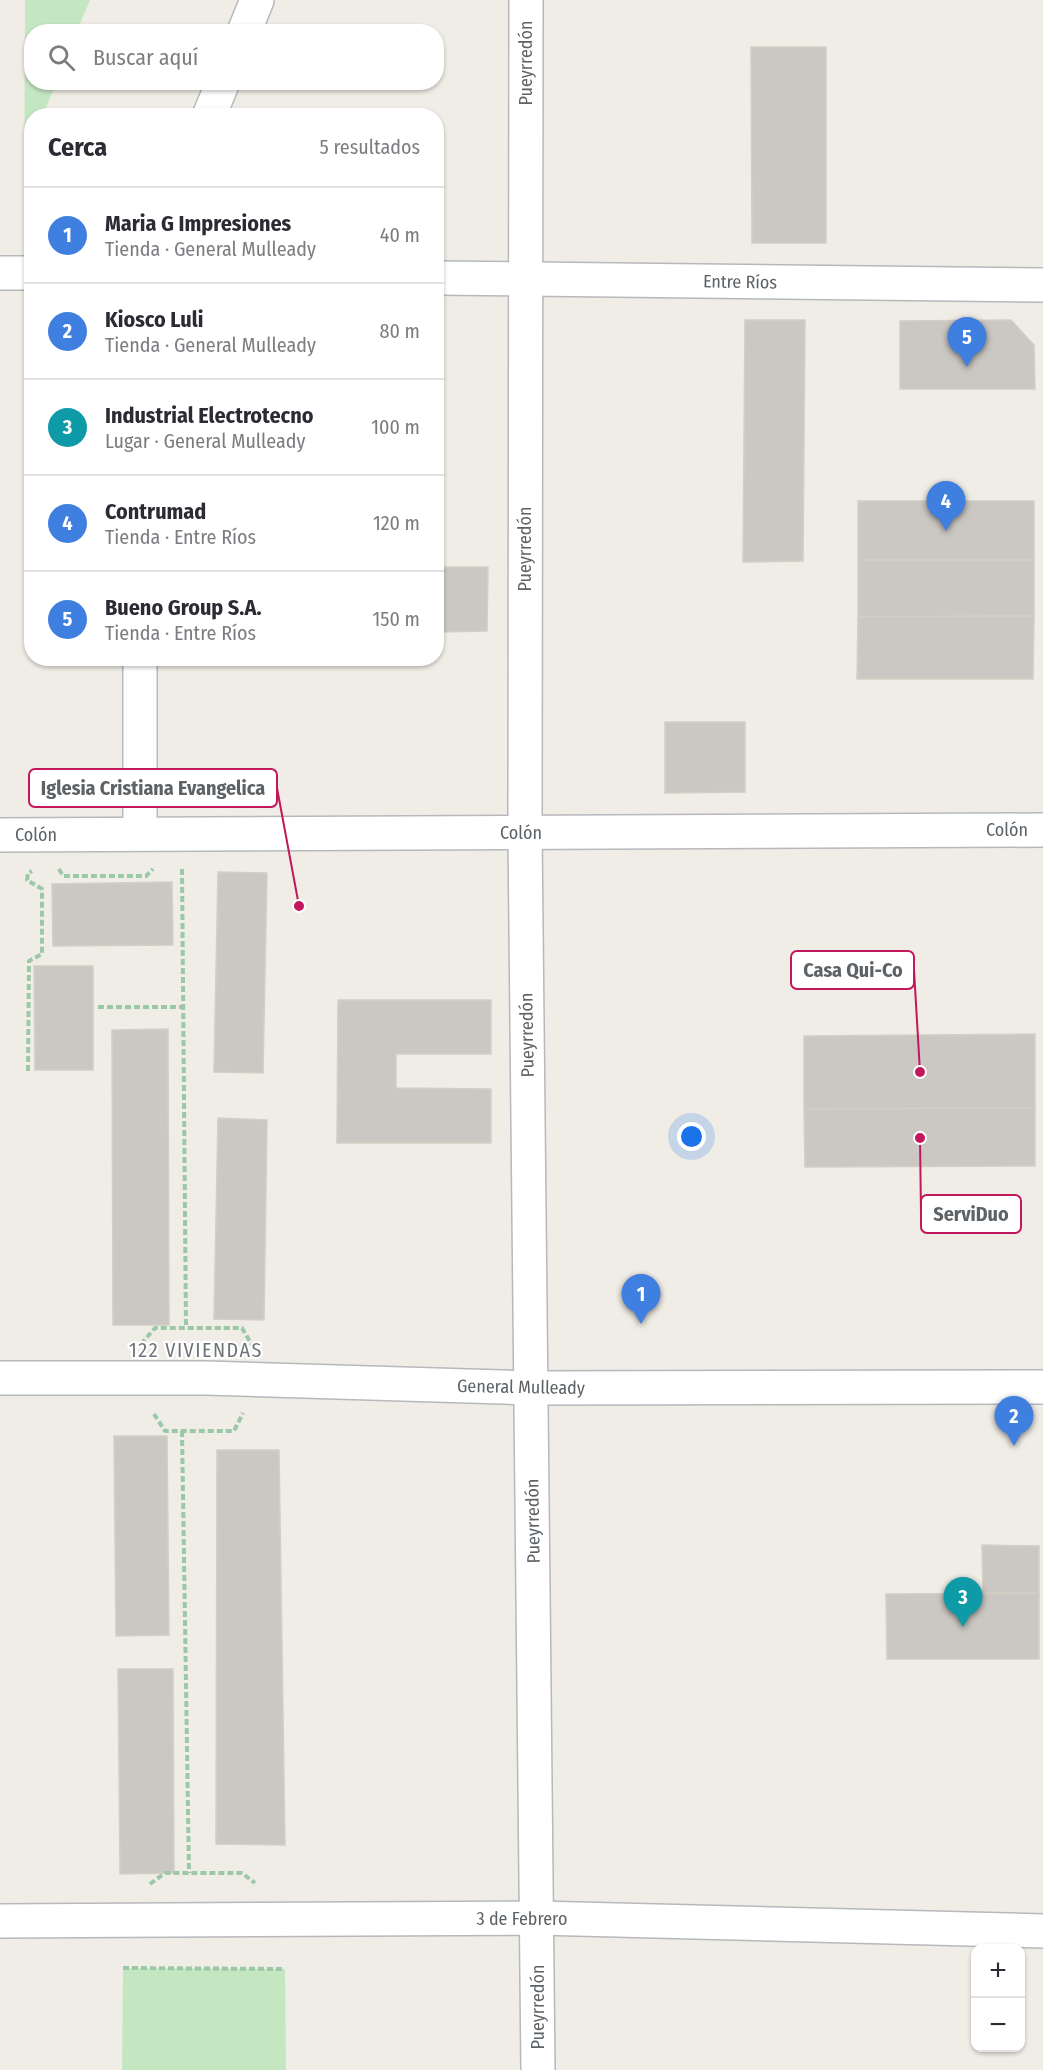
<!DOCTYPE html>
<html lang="es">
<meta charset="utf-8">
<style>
:root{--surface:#fff;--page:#f7f7f7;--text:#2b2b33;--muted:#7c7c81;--line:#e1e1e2;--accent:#d93025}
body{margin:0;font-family:"Fira Sans Condensed",sans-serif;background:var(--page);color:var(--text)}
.controls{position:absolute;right:18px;bottom:18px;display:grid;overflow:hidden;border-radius:12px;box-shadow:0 2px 4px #0004}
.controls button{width:54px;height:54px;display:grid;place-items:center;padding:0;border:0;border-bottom:2px solid var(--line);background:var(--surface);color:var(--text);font:30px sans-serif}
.you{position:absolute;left:692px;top:1137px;width:21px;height:21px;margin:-15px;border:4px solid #fff;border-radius:50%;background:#1a73e8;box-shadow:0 0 0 9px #1a73e833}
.badge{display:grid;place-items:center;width:39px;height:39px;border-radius:50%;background:var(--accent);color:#fff;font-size:20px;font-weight:700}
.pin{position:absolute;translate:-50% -50px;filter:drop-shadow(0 2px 3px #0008)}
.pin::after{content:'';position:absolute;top:32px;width:21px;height:18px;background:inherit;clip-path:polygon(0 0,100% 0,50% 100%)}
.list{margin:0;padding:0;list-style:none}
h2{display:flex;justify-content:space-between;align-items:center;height:78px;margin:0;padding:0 24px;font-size:26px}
h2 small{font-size:20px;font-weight:400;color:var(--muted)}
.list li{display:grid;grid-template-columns:39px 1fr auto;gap:18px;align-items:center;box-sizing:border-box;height:96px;padding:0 24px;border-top:2px solid var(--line)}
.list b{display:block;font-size:22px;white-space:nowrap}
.list p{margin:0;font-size:20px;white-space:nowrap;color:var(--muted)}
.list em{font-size:20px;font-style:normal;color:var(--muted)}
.icon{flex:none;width:33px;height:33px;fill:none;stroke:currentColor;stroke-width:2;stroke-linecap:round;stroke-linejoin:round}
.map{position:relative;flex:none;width:1043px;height:2070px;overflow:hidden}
.search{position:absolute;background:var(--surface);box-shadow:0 2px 4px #0004;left:24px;top:24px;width:420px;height:66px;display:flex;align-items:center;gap:15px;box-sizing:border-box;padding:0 21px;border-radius:24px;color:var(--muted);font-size:22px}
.panel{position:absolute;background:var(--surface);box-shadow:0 2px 4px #0004;left:24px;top:108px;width:420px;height:558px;border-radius:24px}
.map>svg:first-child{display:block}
</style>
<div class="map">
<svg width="1043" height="2070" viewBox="0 0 1043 2070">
<rect width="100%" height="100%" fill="#f0ede6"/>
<!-- green -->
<g fill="#c4e7c2">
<polygon points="25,0 90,0 77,31 32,32 32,82 56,83 43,115 32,116 31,236 24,236"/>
<polygon points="123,1968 285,1969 286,2070 122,2070"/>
</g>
<!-- building -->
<g fill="#cbc8c3" stroke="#d4cec4" stroke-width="1.5">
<polygon points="751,47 826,47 826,243 752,243"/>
<polygon points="745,320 805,320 803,561 743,562"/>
<polygon points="1011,320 1034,345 1035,389 900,389 900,321"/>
<rect x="858" y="501" width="176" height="59"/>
<polygon points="858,560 1034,560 1034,616 858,617"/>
<polygon points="436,567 488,567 487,631 436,632"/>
<polygon points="1034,616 1033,679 857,679 858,617"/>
<polygon points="665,722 745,722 745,792 665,793"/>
<polygon points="218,872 267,873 263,1073 214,1072"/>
<polygon points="172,882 173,945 53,946 52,884"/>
<polygon points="34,966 93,966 93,1070 35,1070"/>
<polygon points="338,1000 491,1000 491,1054 396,1054 396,1088 491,1089 491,1143 337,1143"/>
<polygon points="168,1029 169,1325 113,1325 112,1030"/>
<polygon points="1035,1034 1035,1108 804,1109 804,1036"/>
<polygon points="1035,1108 1035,1166 805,1167 804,1109"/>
<polygon points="218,1118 267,1120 264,1320 214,1319"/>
<polygon points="114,1436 167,1436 169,1635 116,1636"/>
<polygon points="217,1450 279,1450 285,1845 216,1844"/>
<polygon points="982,1545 1039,1546 1039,1593 983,1593"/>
<polygon points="1039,1593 1039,1659 887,1659 886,1594"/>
<polygon points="118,1669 173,1669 174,1873 120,1874"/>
</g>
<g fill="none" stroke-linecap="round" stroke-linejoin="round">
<!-- minor casing -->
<g stroke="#b6b8bc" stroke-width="36">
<g id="minor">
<polyline points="526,0 525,833 538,2070"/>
<polyline points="244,32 257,0"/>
<polyline points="209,116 223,82"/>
<polyline points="0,273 32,273"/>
<polyline points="436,278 1043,285"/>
<polyline points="140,834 140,658"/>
<polyline points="0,835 1043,830"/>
<polyline points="0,1378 206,1378 531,1388 1043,1387"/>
<polyline points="0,1921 538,1918 1043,1931"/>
</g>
</g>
<!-- path -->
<g stroke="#9bc8a6" stroke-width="4" stroke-dasharray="6 3" stroke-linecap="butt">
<polyline points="59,869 63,876 146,876 153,869"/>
<polyline points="182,869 186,1328"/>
<polyline points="98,1007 182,1007"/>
<polyline points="28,1071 29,961 42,954 42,889 27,880 28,873 32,871"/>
<polyline points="141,1344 155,1328 242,1328 252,1345"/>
<polyline points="154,1414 165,1431 234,1431 243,1413"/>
<polyline points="182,1431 189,1873"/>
<polyline points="150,1884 165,1873 242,1873 255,1883"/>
<polyline points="123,1968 285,1969"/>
</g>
<!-- minor -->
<use href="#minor" stroke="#fff" stroke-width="33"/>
</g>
<g text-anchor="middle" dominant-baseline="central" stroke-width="4.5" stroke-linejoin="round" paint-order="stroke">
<!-- street labels -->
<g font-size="18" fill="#5d6266" stroke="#fff">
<text transform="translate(526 63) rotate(-90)">Pueyrredón</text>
<text transform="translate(740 282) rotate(1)">Entre Ríos</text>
<text transform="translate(525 549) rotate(-90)">Pueyrredón</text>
<text x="1007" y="830">Colón</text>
<text x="521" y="833">Colón</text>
<text x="36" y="835">Colón</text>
<text transform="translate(527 1035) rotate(-91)">Pueyrredón</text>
<text transform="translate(521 1387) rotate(1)">General Mulleady</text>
<text transform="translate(533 1521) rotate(-91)">Pueyrredón</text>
<text x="522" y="1919">3 de Febrero</text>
<text transform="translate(538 2007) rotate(-90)">Pueyrredón</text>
</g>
<!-- neighbourhood labels -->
<g font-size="20" letter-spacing="1.5" fill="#6e7478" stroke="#fff">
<text x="196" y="1350">122 VIVIENDAS</text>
</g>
</g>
<!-- callouts -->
<path fill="none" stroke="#c2185b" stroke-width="2" d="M299 906L277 788M920 1072L914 970M920 1138L921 1214"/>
<g fill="#c2185b" stroke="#fff" stroke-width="2">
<circle cx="299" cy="906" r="6"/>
<circle cx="920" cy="1072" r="6"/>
<circle cx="920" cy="1138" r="6"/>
</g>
<g fill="#fff" stroke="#c2185b" stroke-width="2">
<rect x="29" y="769" width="248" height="38" rx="6"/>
<rect x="791" y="951" width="123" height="38" rx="6"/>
<rect x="921" y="1195" width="100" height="38" rx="6"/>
</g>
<g font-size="20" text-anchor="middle" font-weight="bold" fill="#5d6266">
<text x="153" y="795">Iglesia Cristiana Evangelica</text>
<text x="853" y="977">Casa Qui-Co</text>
<text x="971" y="1221">ServiDuo</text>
</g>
</svg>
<div class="controls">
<button>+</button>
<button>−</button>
</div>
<div class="you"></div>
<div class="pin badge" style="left:641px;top:1324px;background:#3f7fe0">1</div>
<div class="pin badge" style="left:1014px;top:1446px;background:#3f7fe0">2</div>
<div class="pin badge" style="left:963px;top:1627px;background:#0f9aa8">3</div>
<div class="pin badge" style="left:946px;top:531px;background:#3f7fe0">4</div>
<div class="pin badge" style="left:967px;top:367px;background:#3f7fe0">5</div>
<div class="search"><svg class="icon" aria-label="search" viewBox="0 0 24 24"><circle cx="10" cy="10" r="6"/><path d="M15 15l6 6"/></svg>Buscar aquí</div>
<section class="panel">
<h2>Cerca<small>5 resultados</small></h2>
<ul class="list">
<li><span class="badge" style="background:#3f7fe0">1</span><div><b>Maria G Impresiones</b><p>Tienda · General Mulleady</p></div><em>40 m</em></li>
<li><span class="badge" style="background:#3f7fe0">2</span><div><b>Kiosco Luli</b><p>Tienda · General Mulleady</p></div><em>80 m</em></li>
<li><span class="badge" style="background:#0f9aa8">3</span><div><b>Industrial Electrotecno</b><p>Lugar · General Mulleady</p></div><em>100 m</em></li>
<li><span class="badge" style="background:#3f7fe0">4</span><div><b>Contrumad</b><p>Tienda · Entre Ríos</p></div><em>120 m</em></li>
<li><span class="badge" style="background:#3f7fe0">5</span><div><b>Bueno Group S.A.</b><p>Tienda · Entre Ríos</p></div><em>150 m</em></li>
</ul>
</section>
</div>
